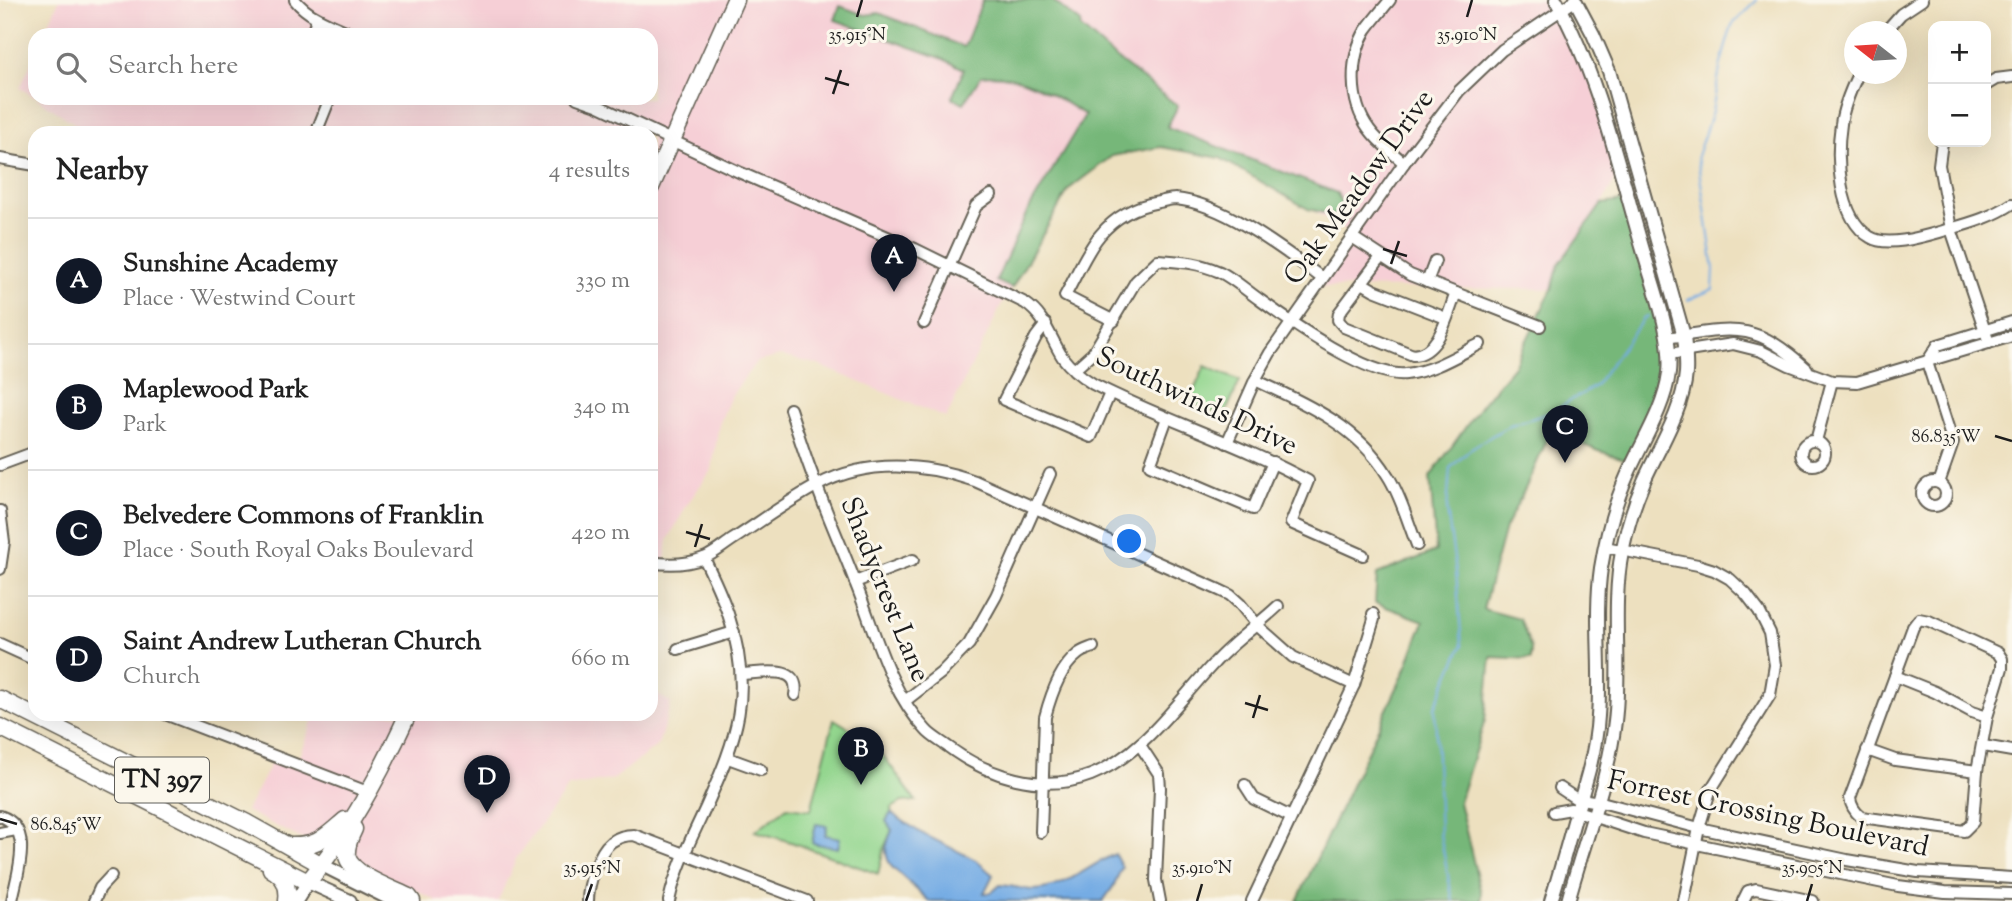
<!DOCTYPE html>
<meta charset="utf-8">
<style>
:root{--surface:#fff;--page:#f2f2f2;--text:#222;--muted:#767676;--line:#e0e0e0;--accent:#111827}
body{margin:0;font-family:"Sorts Mill Goudy",serif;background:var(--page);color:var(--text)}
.controls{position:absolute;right:21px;top:21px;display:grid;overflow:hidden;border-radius:14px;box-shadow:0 7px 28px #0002}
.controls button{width:63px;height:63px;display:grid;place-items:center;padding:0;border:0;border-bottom:2px solid var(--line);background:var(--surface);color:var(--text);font:35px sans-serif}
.compass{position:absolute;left:1844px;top:21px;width:63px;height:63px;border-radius:50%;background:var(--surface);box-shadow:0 7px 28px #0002;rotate:287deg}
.you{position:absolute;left:1130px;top:542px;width:24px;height:24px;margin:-18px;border:5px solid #fff;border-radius:50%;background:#1a73e8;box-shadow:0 0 0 10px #1a73e833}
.badge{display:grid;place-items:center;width:46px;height:46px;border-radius:50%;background:var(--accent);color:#fff;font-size:23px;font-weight:700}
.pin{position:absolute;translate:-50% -58px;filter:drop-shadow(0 2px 4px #0008)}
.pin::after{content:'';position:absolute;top:37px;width:24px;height:21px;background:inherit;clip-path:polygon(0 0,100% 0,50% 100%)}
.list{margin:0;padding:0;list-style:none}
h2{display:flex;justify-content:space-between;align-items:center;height:91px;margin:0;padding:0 28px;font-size:30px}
h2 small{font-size:23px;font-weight:400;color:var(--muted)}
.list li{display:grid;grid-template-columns:46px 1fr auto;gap:21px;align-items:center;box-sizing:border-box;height:126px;padding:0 28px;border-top:2px solid var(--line)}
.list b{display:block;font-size:26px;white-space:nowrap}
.list p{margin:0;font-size:23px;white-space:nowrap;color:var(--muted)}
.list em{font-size:23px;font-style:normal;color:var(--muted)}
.icon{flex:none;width:38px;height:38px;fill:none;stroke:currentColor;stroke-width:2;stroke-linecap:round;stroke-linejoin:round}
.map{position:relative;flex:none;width:2012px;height:901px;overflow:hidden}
.search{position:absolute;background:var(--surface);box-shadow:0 7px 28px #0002;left:28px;top:28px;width:630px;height:77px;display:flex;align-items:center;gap:18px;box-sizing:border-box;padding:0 24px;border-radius:21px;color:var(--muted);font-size:26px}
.panel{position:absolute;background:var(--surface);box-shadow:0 7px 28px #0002;left:28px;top:126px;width:630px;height:595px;border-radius:21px}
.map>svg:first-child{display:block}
</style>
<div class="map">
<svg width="2012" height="901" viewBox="0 0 2012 901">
<rect width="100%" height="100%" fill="#fbf7ec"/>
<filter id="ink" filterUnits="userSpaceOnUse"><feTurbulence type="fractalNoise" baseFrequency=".0143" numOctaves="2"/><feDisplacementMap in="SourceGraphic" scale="14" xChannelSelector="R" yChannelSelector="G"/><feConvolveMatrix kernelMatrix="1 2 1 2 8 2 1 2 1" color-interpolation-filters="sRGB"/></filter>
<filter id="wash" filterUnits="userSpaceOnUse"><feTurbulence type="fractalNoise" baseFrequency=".00686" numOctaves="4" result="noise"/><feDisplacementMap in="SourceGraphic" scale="28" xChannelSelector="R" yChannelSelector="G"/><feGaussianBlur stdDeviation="1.57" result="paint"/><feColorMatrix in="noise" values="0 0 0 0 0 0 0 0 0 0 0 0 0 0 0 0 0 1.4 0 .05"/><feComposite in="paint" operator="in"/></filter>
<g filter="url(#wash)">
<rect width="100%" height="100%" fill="#ede0bf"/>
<!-- built -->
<g fill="#f6cfd6">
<polygon points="59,0 1553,0 1579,43 1620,170 1602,204 1559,264 1552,289 1315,287 1353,234 1220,158 1161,147 1112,156 1069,189 1003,302 946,418 816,364 780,356 756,362 731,396 719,424 712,469 688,503 668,540 661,584 651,599 651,133 89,133 36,98 651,98 651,35 44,35"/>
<polygon points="35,55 35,97 20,88"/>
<polygon points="651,690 671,703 658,745 614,779 568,787 516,859 498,901 437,901 381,873 296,836 246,811 273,759 295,767 315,714 651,714"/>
</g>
<!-- green -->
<g fill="#93d68e" stroke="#587955" stroke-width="2">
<polygon points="1205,366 1240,381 1224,416 1189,401"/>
<polygon points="834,719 874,743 916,801 902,802 892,808 891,813 886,821 892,830 884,848 878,874 791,842 755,831 787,807 811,810"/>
</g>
<!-- forest -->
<g fill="#76b779" stroke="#496a4a" stroke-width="2">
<path d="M983 0H1052L1081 23 1080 27 1112 55 1178 106 1167 127 1337 193 1348 219 1308 209 1220 158 1161 147 1112 156 1069 189 1012 288 996 281 1026 214 1085 115C1053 95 1020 71 981 76L964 103 952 98 964 69 941 58 835 20 840 6 865 15 879 13 964 47Z"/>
<polygon points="1628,200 1667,338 1669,373 1638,452 1627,460 1599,451 1551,431 1526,487 1505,528 1483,609 1520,619 1531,648 1531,659 1491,657 1485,720 1459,802 1481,893 1481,901 1297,901 1404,673 1424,621 1375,603 1377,574 1436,551 1430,477 1482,404 1514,366 1552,289 1559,264 1602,204"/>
</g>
<!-- water -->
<g fill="#75ace4" stroke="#486480" stroke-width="2">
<path d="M891 813 921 833 976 860 993 875 984 893H991L1000 885C1012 885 1022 890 1033 890 1065 889 1087 866 1115 854L1122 867 1113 887 1103 901H929L891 866C883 852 886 845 892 830L886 821Z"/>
<polygon points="816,824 827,826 825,835 840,838 838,848 812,843"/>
</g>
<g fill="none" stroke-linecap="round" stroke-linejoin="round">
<!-- stream -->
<g stroke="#75ace4" stroke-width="2">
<polyline points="1688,300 1713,289 1714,269 1697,156 1712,112 1721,63 1732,25 1757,0"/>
<polyline points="1453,901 1440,834 1435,707 1462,646 1456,571 1447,510 1450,468 1473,447 1510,425 1550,413 1595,386 1643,319 1648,316"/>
</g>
</g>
</g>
<g filter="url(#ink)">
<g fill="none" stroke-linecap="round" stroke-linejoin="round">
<!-- minor casing -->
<g stroke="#656155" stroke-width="14">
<g id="minor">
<path d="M295 0C309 18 335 26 355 35"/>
<path d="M1390 0C1382 10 1373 20 1366 30 1349 58 1349 102 1369 129 1378 142 1392 152 1404 163"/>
<polyline points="1885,32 1901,14 1922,0"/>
<polyline points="312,35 317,18"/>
<path d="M1858 74C1851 89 1843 107 1841 124 1836 157 1838 218 1870 237 1887 248 1925 236 1943 231 1967 224 1991 218 2012 204"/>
<polyline points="1986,85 1996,79 2012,77"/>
<path d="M577 98 597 105 741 173 915 249 1025 303C1046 317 1050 338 1063 358 1071 369 1082 377 1093 384 1163 420 1239 443 1308 481L1291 523 1363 555"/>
<polyline points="316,133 330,98"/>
<polyline points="1942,142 1939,165 1951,229 1989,343"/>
<polyline points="0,159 35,165"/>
<polyline points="1352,237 1410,275 1540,326"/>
<path d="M1381 257 1339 313 1338 320 1344 327 1413 355C1440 354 1447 315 1456 293"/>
<polyline points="1427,282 1435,261"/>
<polyline points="1362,283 1374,290 1446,318"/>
<path d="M1114 321 1065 296C1075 278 1087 250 1100 235 1116 216 1135 206 1159 202 1164 201 1170 199 1175 199 1223 203 1284 250 1322 278"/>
<polyline points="924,323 976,206 991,195"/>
<polyline points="1046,324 1036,337 1004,400 1091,437 1110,393"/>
<path d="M1667 338C1734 328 1753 320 1807 369"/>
<polyline points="1669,354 1733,344 1761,351 1789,365 1832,381 1857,382 2012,336"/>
<polyline points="1927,362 1953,443 1939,483"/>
<polyline points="1927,362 1938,345 2012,322"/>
<path d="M1074 370 1093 353 1136 281 1158 260C1184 262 1196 262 1220 272 1234 279 1247 291 1260 300 1290 322 1369 378 1406 374 1433 371 1456 356 1480 344"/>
<path d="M1255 380C1305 403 1358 426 1388 476 1401 496 1408 523 1417 545"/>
<path d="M790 409C799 436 807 463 818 489 830 522 845 554 857 587 876 635 890 692 926 730 931 736 940 741 947 746 987 776 1042 794 1091 775 1144 754 1177 702 1215 662 1234 641 1258 625 1278 606"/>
<polyline points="1167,418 1150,465 1253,509 1273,462"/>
<polyline points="1816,441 1832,381"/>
<circle cx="1813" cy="453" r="12"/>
<polyline points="1227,443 1255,380 1270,353 1404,163 1459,91 1502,50 1576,0"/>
<polyline points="0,465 35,452"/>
<circle cx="1934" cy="494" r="12"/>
<polyline points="0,511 4,542 0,569"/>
<polyline points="1605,547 1698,565 1714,570 1730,579 1746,594 1759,611 1770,633 1775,665 1770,695 1710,791 1699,828 1684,901"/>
<path d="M651 562C668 565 688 564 704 558 714 554 723 546 732 540 760 522 788 501 818 485 867 459 924 463 975 481L1217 589 1230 595 1240 604 1258 626 1293 657 1354 685"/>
<polyline points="855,582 913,560"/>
<path d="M1919 619 1929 621 1998 653 2002 659V668L1987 717 1977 771 1973 822 1964 831 1861 817C1855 812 1851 807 1850 798L1895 676 1913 627Z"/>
<polyline points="0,644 35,660"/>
<polyline points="678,649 734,632"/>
<path d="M742 674C762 673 801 664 795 695"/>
<polyline points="1895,676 1935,692 1972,712 1987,717"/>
<polyline points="905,701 941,673 969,644 996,596 1050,474"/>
<polyline points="165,714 370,793"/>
<polyline points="1140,745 1159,774 1160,788 1156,880 1160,901"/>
<polyline points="1983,746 2012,751"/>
<polyline points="1867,750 1895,760 1977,771"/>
<polyline points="728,758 761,770"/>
<polyline points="1245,785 1254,799 1291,817"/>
<polyline points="1560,788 1575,798 1605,803 1699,828 1847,860 1918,872 2012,878"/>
<polyline points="1554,812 1571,809 1644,833 1898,886 1945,892 2012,894"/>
<path d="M0 816C36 828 16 876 12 901"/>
<path d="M1041 832 1045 717C1050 698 1060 668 1077 655 1081 651 1088 649 1093 647"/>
<polyline points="0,833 16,830"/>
<polyline points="94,901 100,888 111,876"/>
<path d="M588 901C588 885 598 852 611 842 618 837 626 835 634 835L807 901"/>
<path d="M669 901C676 868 692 837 706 807 737 737 754 693 729 617 723 597 713 577 704 558"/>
<polyline points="1252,901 1354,685 1374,619 1373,614"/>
<polyline points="1743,901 1748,891 1756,889 1813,901"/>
</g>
</g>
<!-- major casing -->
<g stroke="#656155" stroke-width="16">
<g id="major">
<polyline points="322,865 394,901"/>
<polyline points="296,901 308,882 350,901"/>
<path d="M1551 901C1560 872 1568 843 1576 814 1586 782 1596 750 1598 716 1602 667 1594 617 1601 568 1606 537 1614 505 1627 476 1641 443 1664 410 1669 373 1673 336 1653 286 1643 250 1618 165 1599 77 1556 0"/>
<path d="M1568 901C1584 841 1608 783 1615 721 1622 665 1611 608 1622 552 1627 528 1634 504 1644 481 1659 447 1683 411 1686 373 1687 360 1685 348 1684 336L1609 71 1593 34 1575 0"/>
</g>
</g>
<!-- highway casing -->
<g stroke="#656155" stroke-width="19">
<g id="highway">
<polyline points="651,187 735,0"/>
<polyline points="0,699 247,823 322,865"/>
<path d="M0 727 308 882C350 831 381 773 408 714"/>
<path d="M354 829C350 837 346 847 347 856 351 875 393 889 409 897L412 901"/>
<path d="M289 846C318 847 325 837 345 820"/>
<path d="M271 869C284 876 289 886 287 901"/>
</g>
</g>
<!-- minor -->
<use href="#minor" stroke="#fff" stroke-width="10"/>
<!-- major -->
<use href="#major" stroke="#fff" stroke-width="12"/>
<!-- highway -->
<use href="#highway" stroke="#fff" stroke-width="16"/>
</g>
</g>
<!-- ticks -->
<path fill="none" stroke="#1c1c1c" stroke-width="2.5" d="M857 17 862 0M1467 17 1472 0M825 78 849 85M833 94 841 70M1383 249 1407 256M1391 264 1399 241M1995 436 2012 441M686 532 710 539M695 547 702 524M1245 703 1268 710M1253 718 1260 695M0 819 17 824M586 901 592 884M1197 901 1202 884M1807 901 1812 884"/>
<g text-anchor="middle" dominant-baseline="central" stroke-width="6" stroke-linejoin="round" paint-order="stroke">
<!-- shield labels -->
<rect fill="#fbf7ec" stroke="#5f5e5a" stroke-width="2" x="115" y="757.5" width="94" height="45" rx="5"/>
<g font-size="26" font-weight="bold" fill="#1c1c1c">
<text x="162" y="780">TN 397</text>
</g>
<!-- street labels -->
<g font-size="28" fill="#1c1c1c" stroke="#fbf7ec">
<text transform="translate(1360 188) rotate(-54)">Oak Meadow Drive</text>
<text transform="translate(1196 402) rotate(25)">Southwinds Drive</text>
<text transform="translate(884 590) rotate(68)">Shadycrest Lane</text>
<text transform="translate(1768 815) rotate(12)">Forrest Crossing Boulevard</text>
</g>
</g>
<g font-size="18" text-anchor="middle" fill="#1c1c1c" stroke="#fbf7ec" stroke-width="6" stroke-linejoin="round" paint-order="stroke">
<text x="857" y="40">35.915°N</text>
<text x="1467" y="40">35.910°N</text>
<text x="1946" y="442">86.835°W</text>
<text x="66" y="830">86.845°W</text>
<text x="592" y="873">35.915°N</text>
<text x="1202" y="873">35.910°N</text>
<text x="1812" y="873">35.905°N</text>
</g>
</svg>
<div class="controls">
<button>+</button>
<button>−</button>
</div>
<svg class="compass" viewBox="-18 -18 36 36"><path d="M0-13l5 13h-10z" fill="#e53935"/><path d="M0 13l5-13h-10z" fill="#767676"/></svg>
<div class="you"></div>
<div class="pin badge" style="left:894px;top:292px">A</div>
<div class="pin badge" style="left:861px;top:785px">B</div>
<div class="pin badge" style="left:1565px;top:463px">C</div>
<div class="pin badge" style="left:487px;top:813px">D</div>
<div class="search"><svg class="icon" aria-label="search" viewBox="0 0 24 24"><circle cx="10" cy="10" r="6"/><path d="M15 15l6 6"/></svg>Search here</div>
<section class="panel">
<h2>Nearby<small>4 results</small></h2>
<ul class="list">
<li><span class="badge">A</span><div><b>Sunshine Academy</b><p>Place · Westwind Court</p></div><em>330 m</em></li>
<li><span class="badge">B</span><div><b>Maplewood Park</b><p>Park</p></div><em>340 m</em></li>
<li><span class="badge">C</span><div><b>Belvedere Commons of Franklin</b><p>Place · South Royal Oaks Boulevard</p></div><em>420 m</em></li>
<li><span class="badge">D</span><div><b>Saint Andrew Lutheran Church</b><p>Church</p></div><em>660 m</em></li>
</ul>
</section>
</div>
